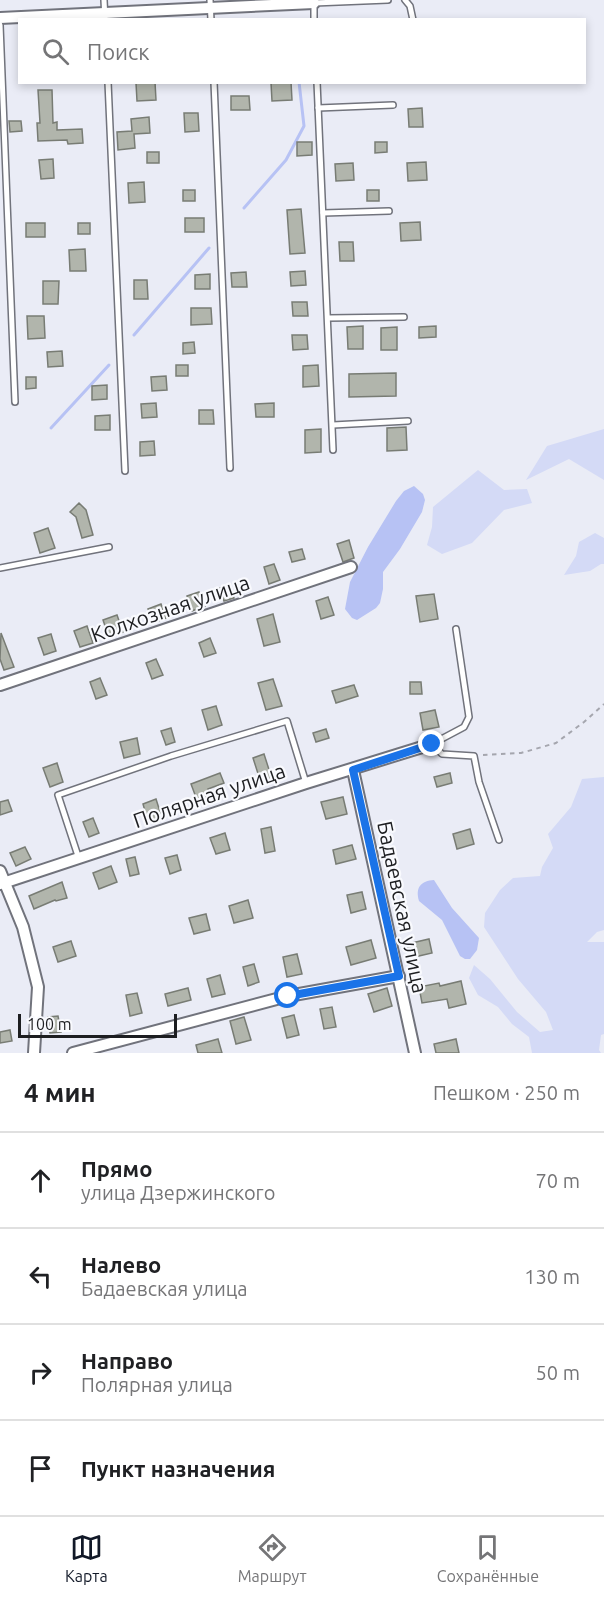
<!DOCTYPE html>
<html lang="ru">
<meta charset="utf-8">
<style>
:root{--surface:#fff;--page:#f6f6f6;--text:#202124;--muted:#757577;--line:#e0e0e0;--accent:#111827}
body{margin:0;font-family:Ubuntu,sans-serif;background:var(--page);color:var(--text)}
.scale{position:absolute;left:18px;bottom:15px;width:159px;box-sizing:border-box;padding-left:6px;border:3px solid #1d1e21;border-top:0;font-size:16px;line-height:21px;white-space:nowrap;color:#1d1e21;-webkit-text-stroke:4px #f9fafe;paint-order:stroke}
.stop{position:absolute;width:18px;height:18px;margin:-14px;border:4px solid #1a73e8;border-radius:50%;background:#fff}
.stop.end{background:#1a73e8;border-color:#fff;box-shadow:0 2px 6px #0008}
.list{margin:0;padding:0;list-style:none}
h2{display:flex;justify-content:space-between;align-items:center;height:78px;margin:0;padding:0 24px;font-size:26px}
h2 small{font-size:20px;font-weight:400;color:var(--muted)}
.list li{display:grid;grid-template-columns:39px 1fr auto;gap:18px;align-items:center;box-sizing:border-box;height:96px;padding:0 24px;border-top:2px solid var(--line)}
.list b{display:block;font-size:22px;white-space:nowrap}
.list p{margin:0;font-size:20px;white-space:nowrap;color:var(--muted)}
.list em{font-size:20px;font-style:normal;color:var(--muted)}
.icon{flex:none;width:33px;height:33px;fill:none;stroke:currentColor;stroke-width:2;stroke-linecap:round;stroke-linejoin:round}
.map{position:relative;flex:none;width:604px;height:1053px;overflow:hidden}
.search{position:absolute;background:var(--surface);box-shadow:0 3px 9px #0003;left:18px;right:18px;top:18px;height:66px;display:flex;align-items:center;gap:15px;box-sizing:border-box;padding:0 21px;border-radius:0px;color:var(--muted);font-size:22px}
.sheet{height:462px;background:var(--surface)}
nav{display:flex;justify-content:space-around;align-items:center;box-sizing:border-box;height:84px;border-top:2px solid var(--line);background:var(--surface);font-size:16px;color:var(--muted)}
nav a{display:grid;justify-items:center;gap:3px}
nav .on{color:var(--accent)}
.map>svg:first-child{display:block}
</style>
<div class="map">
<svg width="604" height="1053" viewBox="0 0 604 1053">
<rect width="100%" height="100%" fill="#eaecf6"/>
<!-- green -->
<g fill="#d4daf6">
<polygon points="604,429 604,480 569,459 526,480 547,446"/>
<polygon points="478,470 504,490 527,489 532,503 504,510 472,543 442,554 427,545 432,527 433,507"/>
<polygon points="595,533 604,538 604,564 601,564 590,571 564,575 576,556 579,542"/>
<polygon points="604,777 604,930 597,932 587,942 604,942 604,1034 601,1035 599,1050 601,1053 532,1053 529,1037 512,1024 498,1007 478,995 469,978 474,965 490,979 517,1012 540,1032 553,1030 546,1012 518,979 484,927 485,913 500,890 513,878 540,876 542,867 553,848 548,834 571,807 582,779"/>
</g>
<!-- water -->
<g fill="#b7c2f4">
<polygon points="414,486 423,494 425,500 422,512 400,549 383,572 383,589 380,603 376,608 357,620 352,618 345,609 350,582 368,547 396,501 404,491"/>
<path d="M434 880 452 908 479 938 477 950 470 959H465L460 956 442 920 419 901C415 887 421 881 434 880Z"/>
</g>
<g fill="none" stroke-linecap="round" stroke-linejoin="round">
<!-- stream -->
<g stroke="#b7c2f4" stroke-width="3">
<polyline points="244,208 286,160 304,126 299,82"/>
<polyline points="134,335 209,248"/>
<polyline points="51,428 109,365"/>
</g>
</g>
<!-- building -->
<g fill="#b1b5ac" stroke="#787c74" stroke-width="1.5">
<polygon points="155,82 156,100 137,101 136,83"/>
<polygon points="291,82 292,100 272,101 271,83"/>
<polygon points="38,90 52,90 53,123 57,122 57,130 82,129 83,143 68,144 67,140 38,141 37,123 40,123"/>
<polygon points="231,96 249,96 250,110 231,110"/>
<polygon points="422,108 423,127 409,127 408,109"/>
<polygon points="184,113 198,113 199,131 185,132"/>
<polygon points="149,117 150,133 134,134 135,148 118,150 117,132 132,131 131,119"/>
<polygon points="9,121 21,121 22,131 10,132"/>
<polygon points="297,142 312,142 312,155 297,156"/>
<polygon points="375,142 387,142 387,152 375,153"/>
<rect x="147" y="152" width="12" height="11"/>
<polygon points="53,159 54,178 41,179 39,160"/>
<polygon points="426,162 427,180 408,181 407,163"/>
<polygon points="353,163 354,180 336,181 335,164"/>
<polygon points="144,182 145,202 129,203 128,183"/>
<rect x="183" y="190" width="12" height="11"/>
<rect x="367" y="190" width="12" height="11"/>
<polygon points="301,209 305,253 290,254 287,210"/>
<rect x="185" y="218" width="19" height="14"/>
<polygon points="420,222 421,240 401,241 400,223"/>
<rect x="26" y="223" width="19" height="14"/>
<rect x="78" y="223" width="12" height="11"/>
<polygon points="339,242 353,242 354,261 340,261"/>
<polygon points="85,249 86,271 70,271 69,250"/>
<polygon points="305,271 306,285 291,286 290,272"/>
<polygon points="246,272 247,287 232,287 231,273"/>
<polygon points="210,274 210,289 195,289 195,275"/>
<polygon points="134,280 147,280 148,299 134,299"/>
<polygon points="43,281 59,281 58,304 43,304"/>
<polygon points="292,302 307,302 308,316 293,316"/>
<polygon points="191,308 211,308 212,324 191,325"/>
<polygon points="27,316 44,316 45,338 28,339"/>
<polygon points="363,326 363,349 348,349 347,327"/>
<polygon points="436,326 436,337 419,338 419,327"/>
<polygon points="397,327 397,350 381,350 381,328"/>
<polygon points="292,335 307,335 308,349 293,350"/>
<polygon points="194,342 195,353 183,354 183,343"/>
<polygon points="62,351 63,366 48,367 47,352"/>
<rect x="176" y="365" width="12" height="11"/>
<polygon points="318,365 319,386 303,387 303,366"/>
<polygon points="396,373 396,396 349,397 349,374"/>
<polygon points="166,376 167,390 152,391 151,377"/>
<polygon points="26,377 36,377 36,388 26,389"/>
<polygon points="107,385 107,399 92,400 92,386"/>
<polygon points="156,403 157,417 142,418 141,404"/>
<polygon points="274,403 274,417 256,417 255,404"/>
<polygon points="199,410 213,410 214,424 199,424"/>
<polygon points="110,415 110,430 95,430 95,416"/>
<polygon points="406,427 407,450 387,451 387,428"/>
<polygon points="321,429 321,452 305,453 305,430"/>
<polygon points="154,441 155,455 140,456 140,442"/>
<polygon points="79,503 86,510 93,535 82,538 76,517 70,512"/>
<polygon points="48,528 55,548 40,553 34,533"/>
<polygon points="349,540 354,558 343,562 337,544"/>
<polygon points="302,549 305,559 292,562 289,552"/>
<polygon points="274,564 280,580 269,584 264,567"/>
<polygon points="230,585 234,598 224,601 220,588"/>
<polygon points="199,592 205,606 192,611 187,596"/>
<polygon points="434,594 438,619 420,622 416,596"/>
<polygon points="328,597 334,615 321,619 316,601"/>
<polygon points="161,604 166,618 153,623 148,609"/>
<polygon points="273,614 280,642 264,646 257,619"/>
<polygon points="117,615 123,632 109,637 103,620"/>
<polygon points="87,626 93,643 80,647 74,631"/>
<polygon points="1,633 14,667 4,670 0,659"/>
<polygon points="51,634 56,651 44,655 38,638"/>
<polygon points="210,638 216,653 204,657 199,643"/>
<polygon points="156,659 163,675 152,679 146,663"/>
<polygon points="100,678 107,695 96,699 90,682"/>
<polygon points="273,679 282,706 266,710 258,683"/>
<polygon points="410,682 421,682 422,694 410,694"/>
<polygon points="354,685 358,696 336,703 332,691"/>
<polygon points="216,706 222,725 208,730 202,710"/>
<polygon points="435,710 439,727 423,730 420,713"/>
<polygon points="171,728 175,742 166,745 161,731"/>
<polygon points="326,729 329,738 316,742 313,733"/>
<polygon points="137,738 140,754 124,758 120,742"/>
<polygon points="264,754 272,779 261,783 253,758"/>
<polygon points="57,763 63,782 50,787 43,768"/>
<polygon points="220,773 224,783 208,789 210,796 197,800 191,784"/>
<polygon points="450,773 452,783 437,787 434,777"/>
<polygon points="343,797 347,814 326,819 321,802"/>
<polygon points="156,799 162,818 148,822 143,804"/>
<polygon points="8,800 12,811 0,815 0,802"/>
<polygon points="93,818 99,833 89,837 83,822"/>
<polygon points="271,827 275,851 265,853 261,829"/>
<polygon points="470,829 474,844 457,849 453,834"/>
<polygon points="225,833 230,850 216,854 210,838"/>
<polygon points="352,845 356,859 336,864 333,850"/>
<polygon points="25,847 31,859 16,866 10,853"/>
<polygon points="177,855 181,870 170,874 165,858"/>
<polygon points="135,857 139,874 130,876 126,859"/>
<polygon points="111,866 117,882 99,889 93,873"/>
<polygon points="62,882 67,898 56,901 55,900 34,909 29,896"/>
<polygon points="362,892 366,909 351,913 347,895"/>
<polygon points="248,900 253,918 234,923 229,906"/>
<polygon points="206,914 210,930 194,934 189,918"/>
<polygon points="429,939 432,953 410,958 407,944"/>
<polygon points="371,940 376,958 351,965 346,947"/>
<polygon points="71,941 76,956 58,962 53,947"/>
<polygon points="297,954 302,974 287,977 283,957"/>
<polygon points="254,964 259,982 248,986 243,967"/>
<polygon points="220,975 225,994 212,997 207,979"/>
<polygon points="461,981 466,1004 449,1008 447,999 422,1003 419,987 439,983 440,986"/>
<polygon points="188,988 191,1000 168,1006 165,994"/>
<polygon points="387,988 392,1006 374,1012 368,994"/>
<polygon points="137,993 142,1013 130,1016 126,995"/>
<polygon points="332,1007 336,1027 324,1029 320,1009"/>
<polygon points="294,1015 299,1035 287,1038 282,1018"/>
<polygon points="58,1016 61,1032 50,1033 48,1017"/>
<polygon points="244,1017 251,1040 236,1044 230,1021"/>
<polygon points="10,1030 12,1041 0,1043 0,1032"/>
<polygon points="218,1039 222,1053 198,1053 196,1045"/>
<polygon points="456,1039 459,1053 436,1053 434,1044"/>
</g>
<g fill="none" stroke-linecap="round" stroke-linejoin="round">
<!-- service casing -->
<g stroke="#71737c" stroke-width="8">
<g id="service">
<polyline points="104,0 105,20"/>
<polyline points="210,0 211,20"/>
<polyline points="405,0 410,6 413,20"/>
<polyline points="314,2 314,20"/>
<polyline points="314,3 388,0"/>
<polyline points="0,25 15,402"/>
<polyline points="108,82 125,471"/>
<polyline points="214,82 230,468"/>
<polyline points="317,82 333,450"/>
<polyline points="318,108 393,105"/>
<polyline points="323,213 389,211"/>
<polyline points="328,318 404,317"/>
<polyline points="333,425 408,421"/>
<polyline points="0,568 109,547"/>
<polyline points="456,629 469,717 464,727 432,744 442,754 474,756 479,782 499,840"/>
<polyline points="79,859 58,795 171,756 287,721 306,783"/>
</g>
</g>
<!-- minor casing -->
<g stroke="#71737c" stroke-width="14">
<g id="minor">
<polyline points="0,18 314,3"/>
<polyline points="0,685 351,567"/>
<polyline points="353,770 415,1053"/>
<polyline points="0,871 23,927 38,987 34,1053"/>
<polyline points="0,884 306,783 432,744"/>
<polyline points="73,1053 288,996 399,976"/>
</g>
</g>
<!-- path -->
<polyline stroke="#a5a6ae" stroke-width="2" stroke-dasharray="4.5 4.5" stroke-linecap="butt" points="483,755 521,753 556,743 584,722 604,704"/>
<!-- service -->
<use href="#service" stroke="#fff" stroke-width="5"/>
<!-- minor -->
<use href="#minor" stroke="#fff" stroke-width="10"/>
</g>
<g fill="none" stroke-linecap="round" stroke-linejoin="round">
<!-- route -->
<polyline stroke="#1a73e8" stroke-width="8" points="288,996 399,976 353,770 432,744"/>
</g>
<g text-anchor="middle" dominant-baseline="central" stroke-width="4.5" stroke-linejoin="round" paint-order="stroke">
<!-- street labels -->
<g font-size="21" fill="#1d1e21" stroke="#f9fafe">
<text transform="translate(170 608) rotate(-19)">Колхозная улица</text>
<text transform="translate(209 795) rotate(-19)">Полярная улица</text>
<text transform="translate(403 907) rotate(78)">Бадаевская улица</text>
</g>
</g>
</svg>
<div class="scale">100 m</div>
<div class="stop" style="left:288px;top:996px"></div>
<div class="stop end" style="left:432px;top:744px"></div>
<div class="search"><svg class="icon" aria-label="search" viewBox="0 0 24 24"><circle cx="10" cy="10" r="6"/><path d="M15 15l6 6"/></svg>Поиск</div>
</div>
<section class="sheet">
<h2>4 мин<small>Пешком · 250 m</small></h2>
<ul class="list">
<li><svg class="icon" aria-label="ahead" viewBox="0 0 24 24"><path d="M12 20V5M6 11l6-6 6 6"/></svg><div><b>Прямо</b><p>улица Дзержинского</p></div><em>70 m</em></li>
<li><svg class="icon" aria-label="left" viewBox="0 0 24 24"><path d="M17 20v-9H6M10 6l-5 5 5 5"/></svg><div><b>Налево</b><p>Бадаевская улица</p></div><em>130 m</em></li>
<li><svg class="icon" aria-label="right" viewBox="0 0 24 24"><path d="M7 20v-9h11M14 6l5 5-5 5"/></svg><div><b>Направо</b><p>Полярная улица</p></div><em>50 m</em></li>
<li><svg class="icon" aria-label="arrive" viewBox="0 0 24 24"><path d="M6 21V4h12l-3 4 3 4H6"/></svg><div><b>Пункт назначения</b></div></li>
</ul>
</section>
<nav>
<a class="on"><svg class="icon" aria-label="map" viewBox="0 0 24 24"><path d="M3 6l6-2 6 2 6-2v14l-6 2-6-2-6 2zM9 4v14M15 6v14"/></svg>Карта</a>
<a><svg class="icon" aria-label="directions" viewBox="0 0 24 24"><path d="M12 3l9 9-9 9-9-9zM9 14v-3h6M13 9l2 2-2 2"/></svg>Маршрут</a>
<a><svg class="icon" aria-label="saved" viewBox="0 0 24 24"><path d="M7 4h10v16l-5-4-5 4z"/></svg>Сохранённые</a>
</nav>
